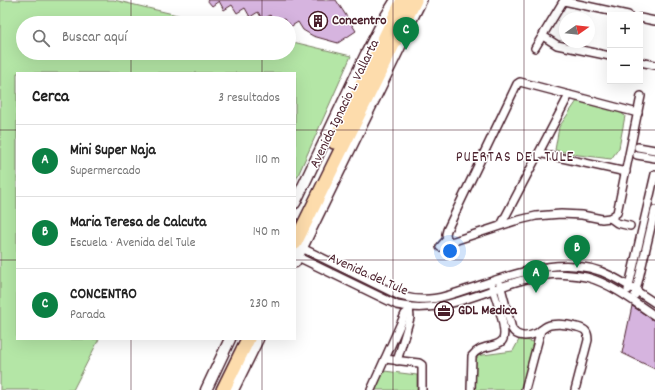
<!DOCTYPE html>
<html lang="es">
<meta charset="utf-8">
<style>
:root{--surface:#fff;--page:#f2f2f2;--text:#222;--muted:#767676;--line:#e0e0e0;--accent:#0b8043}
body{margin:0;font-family:Dekko,sans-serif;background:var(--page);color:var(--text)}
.controls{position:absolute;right:12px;top:12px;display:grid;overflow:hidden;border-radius:0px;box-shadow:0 4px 16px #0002}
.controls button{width:36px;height:36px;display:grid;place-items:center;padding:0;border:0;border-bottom:1px solid var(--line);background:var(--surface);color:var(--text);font:20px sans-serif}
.compass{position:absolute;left:559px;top:12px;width:36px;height:36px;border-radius:50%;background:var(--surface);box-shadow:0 4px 16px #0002;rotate:76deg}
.you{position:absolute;left:450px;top:251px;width:14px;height:14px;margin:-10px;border:3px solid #fff;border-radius:50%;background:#1a73e8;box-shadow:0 0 0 6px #1a73e833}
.badge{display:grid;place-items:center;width:26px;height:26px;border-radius:50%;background:var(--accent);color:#fff;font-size:13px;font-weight:700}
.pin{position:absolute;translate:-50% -33px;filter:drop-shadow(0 1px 2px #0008)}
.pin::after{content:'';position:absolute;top:21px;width:14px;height:12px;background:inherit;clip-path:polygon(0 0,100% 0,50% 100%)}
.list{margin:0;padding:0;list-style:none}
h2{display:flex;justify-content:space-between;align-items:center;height:52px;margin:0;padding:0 16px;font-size:17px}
h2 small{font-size:13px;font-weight:400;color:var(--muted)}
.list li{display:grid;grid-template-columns:26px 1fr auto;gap:12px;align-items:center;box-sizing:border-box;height:72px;padding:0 16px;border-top:1px solid var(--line)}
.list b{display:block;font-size:15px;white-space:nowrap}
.list p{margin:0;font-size:13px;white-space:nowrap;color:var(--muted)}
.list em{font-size:13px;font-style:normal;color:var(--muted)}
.icon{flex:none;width:22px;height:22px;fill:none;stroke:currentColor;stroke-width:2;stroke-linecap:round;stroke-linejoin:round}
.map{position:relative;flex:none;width:655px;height:390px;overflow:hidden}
.search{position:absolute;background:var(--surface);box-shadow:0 4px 16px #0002;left:16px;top:16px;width:280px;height:44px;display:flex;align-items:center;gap:10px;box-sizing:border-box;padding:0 14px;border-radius:22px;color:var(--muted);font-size:15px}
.panel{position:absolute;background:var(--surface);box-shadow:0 4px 16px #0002;left:16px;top:72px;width:280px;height:268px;border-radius:0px}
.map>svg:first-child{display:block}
</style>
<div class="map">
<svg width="655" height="390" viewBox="0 0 655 390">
<rect width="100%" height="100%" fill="#fff"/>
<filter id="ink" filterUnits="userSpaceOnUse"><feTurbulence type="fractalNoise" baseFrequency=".025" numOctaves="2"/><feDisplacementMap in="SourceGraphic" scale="8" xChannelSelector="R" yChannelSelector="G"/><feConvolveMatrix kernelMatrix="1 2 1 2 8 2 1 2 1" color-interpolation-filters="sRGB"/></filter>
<g filter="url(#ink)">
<!-- green -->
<g fill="#b4e6a6" stroke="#7f8268">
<polygon points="0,0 114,0 211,23 23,23 23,53 289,53 289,41 351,56 295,182 295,73 17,73 17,339 99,339 73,390 0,390"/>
<polygon points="577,101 616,109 625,116 619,148 611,159 579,155 555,150 559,127"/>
<polygon points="520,338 536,343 524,390 473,390 475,356 513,351"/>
<polygon points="384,371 417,375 417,390 375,390"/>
</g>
<!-- building -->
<g fill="#d6b4df" stroke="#4a1f2b">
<polygon points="207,0 336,0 356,31 338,43 313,36 303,30 298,22 290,27 289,23 287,23 284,19 275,23 270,15 263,20 258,12 250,17 245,8 237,13 232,5 224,10 219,1 212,6"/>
<polygon points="632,306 655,321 655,369 622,353"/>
</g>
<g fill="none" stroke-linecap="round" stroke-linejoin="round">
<!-- street casing -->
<g stroke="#4a1f2b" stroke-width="10">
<g id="street">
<polyline points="564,1 628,15"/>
<polyline points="640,18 655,21"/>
<polyline points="409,28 423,0"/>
<polyline points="543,36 557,45 610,56"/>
<polyline points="535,48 564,0"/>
<polyline points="640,62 655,65"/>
<polyline points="638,147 655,150"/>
<polyline points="539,153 626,172"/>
<polyline points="637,155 655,158"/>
<polyline points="610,218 617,223 630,226"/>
<polyline points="501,225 569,95"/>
<polyline points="447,239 446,234 447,230 517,84 520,82 638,113"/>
<polyline points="447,239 450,242 454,241 515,221 536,216 561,214 582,215 602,219 610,218 617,213 641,96"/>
<polyline points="440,247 447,239"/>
<path d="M302 248 400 296C427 303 442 298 468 289 513 275 565 252 611 276 627 284 641 294 655 303"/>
<path d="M298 257 397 305C450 317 497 281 547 275 560 273 574 275 586 277 610 283 635 302 655 316"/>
<path d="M500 284 512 329C517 338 528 337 537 333 541 331 545 326 550 325 560 323 567 324 577 327 585 329 588 331 588 340L575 390"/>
<polyline points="628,290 655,174"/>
<polyline points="635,295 655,210"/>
<polyline points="385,359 419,363 422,365 422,390"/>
<polyline points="397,361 410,318 409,307"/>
<polyline points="371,390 405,314 409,311"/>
<path d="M471 390 472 356C477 349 483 348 491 346 495 345 499 344 502 341 509 332 495 297 492 286"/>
<polyline points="525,390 541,330"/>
</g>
</g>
<!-- secondary casing -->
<g stroke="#4a1f2b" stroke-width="13">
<g id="secondary">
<polyline points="295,203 366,54 383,21 396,0"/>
<polyline points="295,262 409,28"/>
<polyline points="206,390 230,339"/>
<polyline points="233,390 258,339"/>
</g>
</g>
<!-- highway casing -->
<g stroke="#4a1f2b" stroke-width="16">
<g id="highway">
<polyline points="334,142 403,0"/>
<polyline points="295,243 415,0"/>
<polyline points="223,390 248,339"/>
</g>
</g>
<!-- street -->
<use href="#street" stroke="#fff" stroke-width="7"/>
<!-- secondary -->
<use href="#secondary" stroke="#fff" stroke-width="10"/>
<!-- highway -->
<use href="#highway" stroke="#fddcac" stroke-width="13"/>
</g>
</g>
<!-- grid -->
<path fill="none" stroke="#4a1f2b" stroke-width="1" stroke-opacity="0.55" d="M131 0V23M262 0V23M393 0V390M524 0V390M131 53V73M262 53V73M0 130H17M295 130H655M0 260H17M295 260H655M131 339V390M262 339V390"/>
<!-- icons -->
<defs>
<g id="building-ring" transform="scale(1)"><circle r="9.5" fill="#fff" stroke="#4a1f2b" stroke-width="1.5"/><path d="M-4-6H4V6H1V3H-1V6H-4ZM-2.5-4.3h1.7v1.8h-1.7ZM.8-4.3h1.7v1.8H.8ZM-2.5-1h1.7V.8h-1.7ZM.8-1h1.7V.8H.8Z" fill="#4a1f2b"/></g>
<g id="office-ring" transform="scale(1)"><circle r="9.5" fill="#fff" stroke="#4a1f2b" stroke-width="1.5"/><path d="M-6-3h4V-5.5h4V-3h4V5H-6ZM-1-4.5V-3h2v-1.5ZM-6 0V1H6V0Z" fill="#4a1f2b"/></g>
</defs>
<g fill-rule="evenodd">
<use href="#building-ring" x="318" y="21"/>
<use href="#office-ring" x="444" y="311"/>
</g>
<g text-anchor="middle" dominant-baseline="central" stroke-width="3" stroke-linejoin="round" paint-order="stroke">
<!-- poi labels -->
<g font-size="14" font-weight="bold" fill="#4a1f2b" stroke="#fff" text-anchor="start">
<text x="332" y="21">Concentro</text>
<text x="458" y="311">GDL Medica</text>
</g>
<!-- street labels -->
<g font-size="14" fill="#4a1f2b" stroke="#fff">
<text transform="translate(345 104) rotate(-64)">Avenida Ignacio L. Vallarta</text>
<text transform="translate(368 275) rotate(24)">Avenida del Tule</text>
</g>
<!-- neighbourhood labels -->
<g font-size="15" letter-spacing="1" fill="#4a1f2b" stroke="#fff">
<text x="515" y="158">PUERTAS DEL TULE</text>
</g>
</g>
</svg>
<div class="controls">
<button>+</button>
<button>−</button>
</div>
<svg class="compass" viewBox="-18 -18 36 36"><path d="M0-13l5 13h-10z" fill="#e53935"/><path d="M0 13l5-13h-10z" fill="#767676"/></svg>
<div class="you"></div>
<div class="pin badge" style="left:536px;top:293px">A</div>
<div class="pin badge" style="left:577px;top:268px">B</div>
<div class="pin badge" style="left:406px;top:50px">C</div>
<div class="search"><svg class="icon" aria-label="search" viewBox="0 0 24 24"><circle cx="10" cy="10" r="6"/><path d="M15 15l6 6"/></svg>Buscar aquí</div>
<section class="panel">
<h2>Cerca<small>3 resultados</small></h2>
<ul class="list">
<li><span class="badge">A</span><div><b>Mini Super Naja</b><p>Supermercado</p></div><em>110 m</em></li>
<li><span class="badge">B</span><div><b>Maria Teresa de Calcuta</b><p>Escuela · Avenida del Tule</p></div><em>140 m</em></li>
<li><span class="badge">C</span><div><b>CONCENTRO</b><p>Parada</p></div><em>230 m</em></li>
</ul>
</section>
</div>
